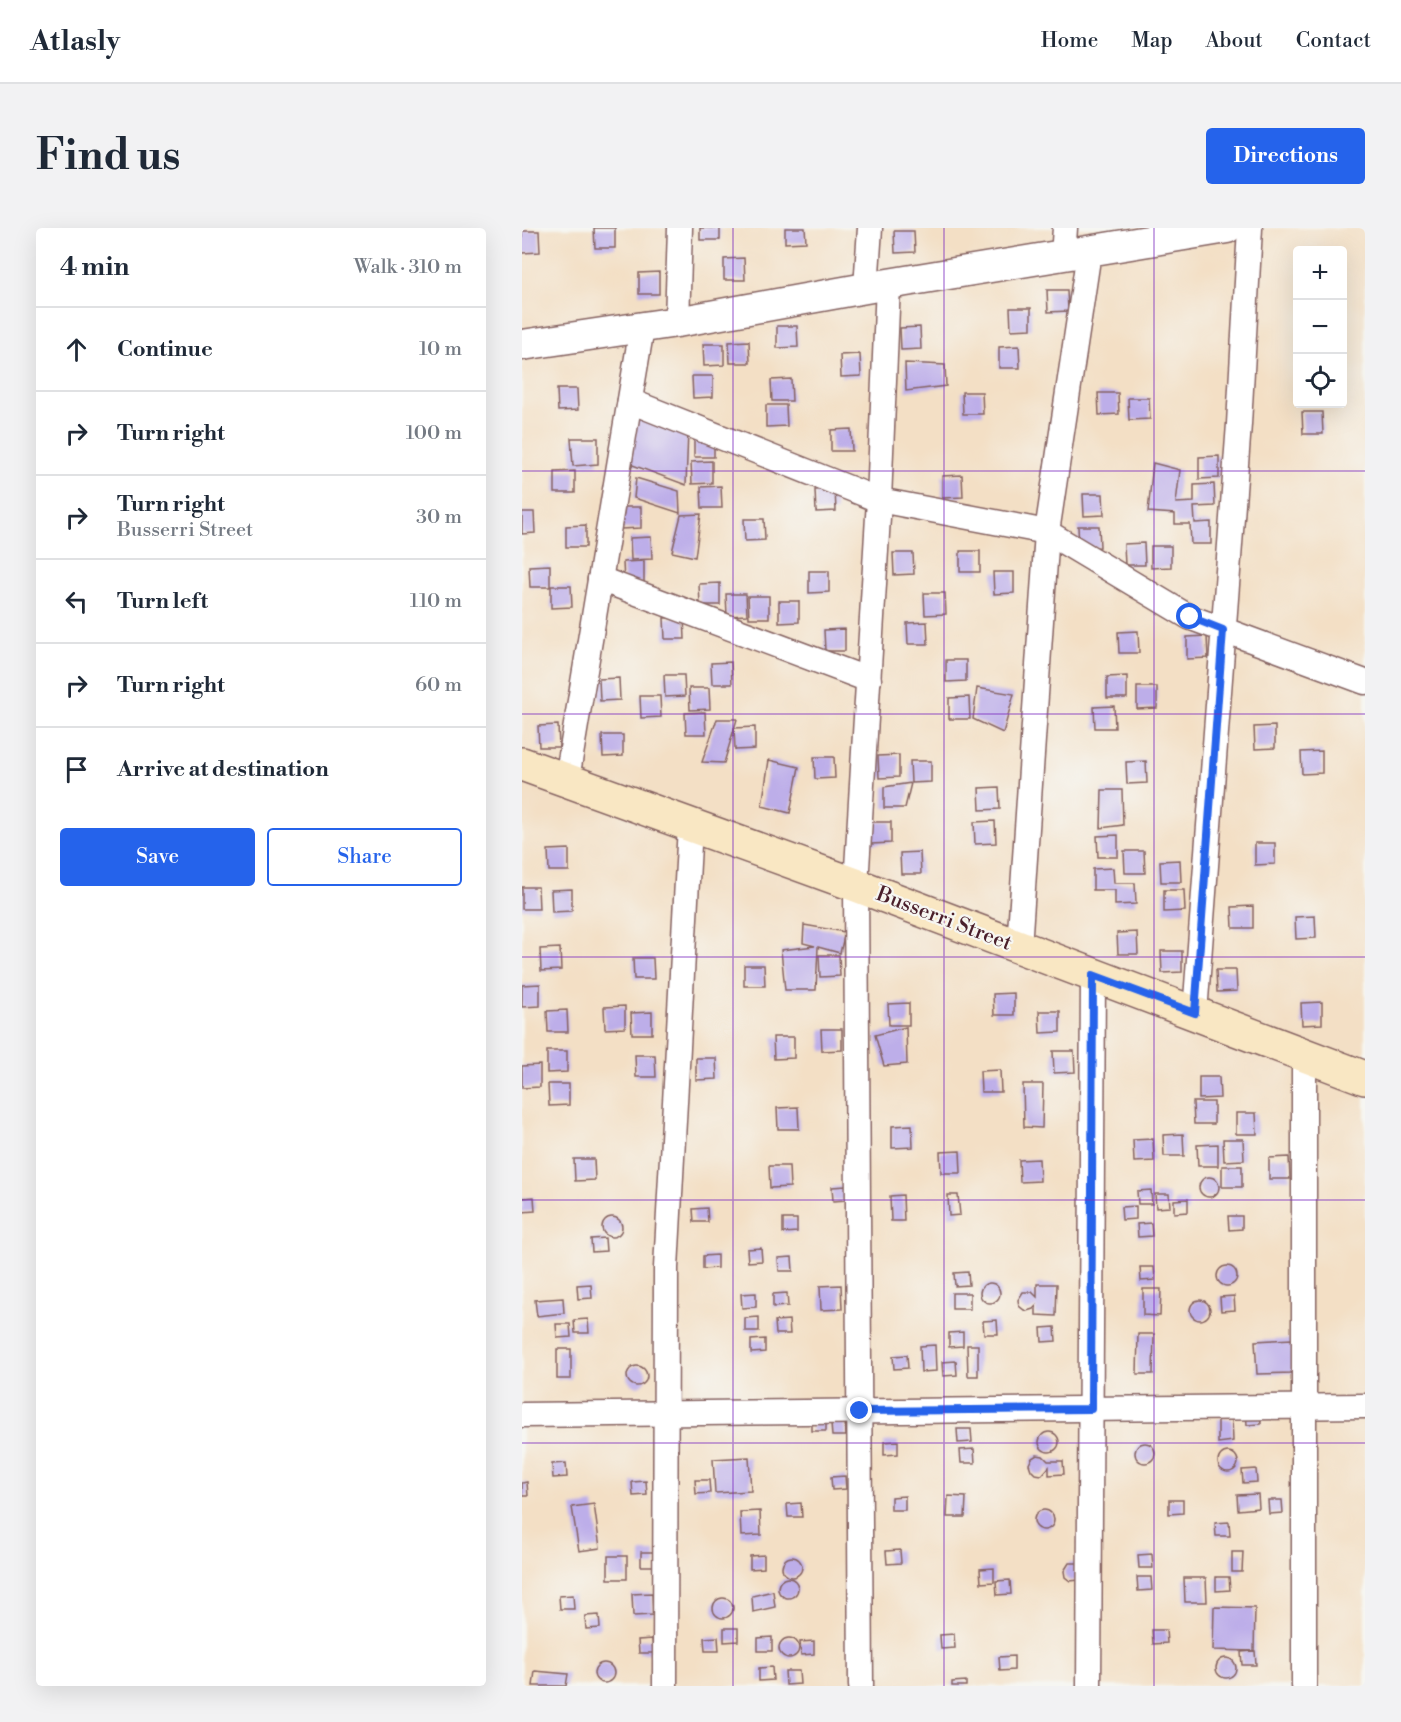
<!DOCTYPE html>
<meta charset="utf-8">
<style>
:root{--surface:#fff;--page:#f2f2f3;--text:#1f2937;--muted:#747a83;--line:#e0e1e3;--accent:#2563eb}
body{margin:0;font-family:"Libre Bodoni",serif;background:var(--page);color:var(--text)}
.controls{position:absolute;right:18px;top:18px;display:grid;overflow:hidden;border-radius:6px;box-shadow:0 6px 24px #0002}
.controls button{width:54px;height:54px;display:grid;place-items:center;padding:0;border:0;border-bottom:2px solid var(--line);background:var(--surface);color:var(--text);font:30px sans-serif}
.stop{position:absolute;width:18px;height:18px;margin:-14px;border:4px solid #2563eb;border-radius:50%;background:#fff}
.stop.end{background:#2563eb;border-color:#fff;box-shadow:0 2px 6px #0008}
.list{margin:0;padding:0;list-style:none}
h2{display:flex;justify-content:space-between;align-items:center;height:78px;margin:0;padding:0 24px;font-size:26px}
h2 small{font-size:20px;font-weight:400;color:var(--muted)}
.list li{display:grid;grid-template-columns:39px 1fr auto;gap:18px;align-items:center;box-sizing:border-box;height:84px;padding:0 24px;border-top:2px solid var(--line)}
.list b{display:block;font-size:22px;white-space:nowrap}
.list p{margin:0;font-size:20px;white-space:nowrap;color:var(--muted)}
.list em{font-size:20px;font-style:normal;color:var(--muted)}
.actions{display:flex;gap:12px;padding:18px 24px}
.actions a{flex:1;padding:14px 0;border:2px solid var(--accent);border-radius:6px;text-align:center;font-size:21px;color:var(--accent)}
.actions .main{background:var(--accent);color:#fff}
.icon{flex:none;width:33px;height:33px;fill:none;stroke:currentColor;stroke-width:2;stroke-linecap:round;stroke-linejoin:round}
.map{position:relative;flex:none;width:843px;height:1458px;overflow:hidden;border-radius:6px}
header{display:flex;align-items:center;gap:36px;box-sizing:border-box;height:84px;padding:0 30px;background:var(--surface);border-bottom:2px solid var(--line)}
header strong{font-size:28px}
nav{display:flex;gap:33px;margin-inline-start:auto;font-size:21px}
.intro{display:flex;align-items:center;justify-content:space-between;box-sizing:border-box;height:144px;padding:0 36px}
h1{margin:0;font-size:42px}
.button{padding:15px 27px;border-radius:6px;background:var(--accent);color:#fff;font-size:21px;font-weight:700}
main{display:flex;gap:36px;padding:0 36px}
aside{flex:1;background:var(--surface);border-radius:6px;box-shadow:0 6px 24px #0002}
.map>svg:first-child{display:block}
</style>
<header>
<strong>Atlasly</strong>
<nav><a>Home</a><a>Map</a><a>About</a><a>Contact</a></nav>
</header>
<div class="intro"><h1>Find us</h1><a class="button">Directions</a></div>
<main>
<aside>
<h2>4 min<small>Walk · 310 m</small></h2>
<ul class="list">
<li><svg class="icon" aria-label="ahead" viewBox="0 0 24 24"><path d="M12 20V5M6 11l6-6 6 6"/></svg><div><b>Continue</b></div><em>10 m</em></li>
<li><svg class="icon" aria-label="right" viewBox="0 0 24 24"><path d="M7 20v-9h11M14 6l5 5-5 5"/></svg><div><b>Turn right</b></div><em>100 m</em></li>
<li><svg class="icon" aria-label="right" viewBox="0 0 24 24"><path d="M7 20v-9h11M14 6l5 5-5 5"/></svg><div><b>Turn right</b><p>Busserri Street</p></div><em>30 m</em></li>
<li><svg class="icon" aria-label="left" viewBox="0 0 24 24"><path d="M17 20v-9H6M10 6l-5 5 5 5"/></svg><div><b>Turn left</b></div><em>110 m</em></li>
<li><svg class="icon" aria-label="right" viewBox="0 0 24 24"><path d="M7 20v-9h11M14 6l5 5-5 5"/></svg><div><b>Turn right</b></div><em>60 m</em></li>
<li><svg class="icon" aria-label="arrive" viewBox="0 0 24 24"><path d="M6 21V4h12l-3 4 3 4H6"/></svg><div><b>Arrive at destination</b></div></li>
</ul>
<div class="actions"><a class="main">Save</a><a>Share</a></div>
</aside>
<div class="map">
<svg width="843" height="1458" viewBox="0 0 843 1458">
<rect width="100%" height="100%" fill="#f6f6f2"/>
<filter id="ink" filterUnits="userSpaceOnUse"><feTurbulence type="fractalNoise" baseFrequency=".0167" numOctaves="2"/><feDisplacementMap in="SourceGraphic" scale="12" xChannelSelector="R" yChannelSelector="G"/><feConvolveMatrix kernelMatrix="1 2 1 2 8 2 1 2 1" color-interpolation-filters="sRGB"/></filter>
<filter id="wash" filterUnits="userSpaceOnUse"><feTurbulence type="fractalNoise" baseFrequency=".008" numOctaves="4" result="noise"/><feDisplacementMap in="SourceGraphic" scale="24" xChannelSelector="R" yChannelSelector="G"/><feGaussianBlur stdDeviation="1.35" result="paint"/><feColorMatrix in="noise" values="0 0 0 0 0 0 0 0 0 0 0 0 0 0 0 0 0 1.4 0 .05"/><feComposite in="paint" operator="in"/></filter>
<g filter="url(#wash)">
<rect width="100%" height="100%" fill="#f3dfc5"/>
<g id="blocks">
<!-- building -->
<g fill="#bdaee9">
<polygon points="72,0 93,0 93,20 73,20"/>
<rect x="178" y="0" width="20" height="12"/>
<polygon points="263,0 283,0 284,14 263,15"/>
<polygon points="0,3 17,3 18,24 0,25"/>
<polygon points="372,3 392,3 393,24 373,25"/>
<polygon points="222,30 223,52 202,52 202,31"/>
<polygon points="137,44 137,66 117,66 117,45"/>
<polygon points="525,62 545,62 546,83 526,84"/>
<polygon points="488,80 509,80 509,101 489,102"/>
<polygon points="255,98 275,98 276,119 255,120"/>
<polygon points="398,99 399,121 379,122 378,100"/>
<polygon points="227,113 228,135 208,135 207,114"/>
<polygon points="181,116 202,116 202,137 182,138"/>
<polygon points="497,118 498,140 477,140 477,119"/>
<polygon points="338,126 339,148 319,149 318,127"/>
<polygon points="383,135 423,137 424,158 384,163"/>
<polygon points="170,148 191,148 191,169 171,170"/>
<polygon points="269,151 270,173 250,173 249,152"/>
<polygon points="35,161 55,161 56,182 36,183"/>
<polygon points="440,164 460,164 461,186 441,186"/>
<polygon points="576,165 596,165 597,186 577,187"/>
<polygon points="606,170 627,170 628,191 607,192"/>
<polygon points="244,177 264,177 265,198 244,199"/>
<polygon points="116,182 166,202 164,257 108,236"/>
<polygon points="780,184 800,184 801,206 781,206"/>
<polygon points="329,201 330,223 309,223 309,202"/>
<polygon points="192,207 192,229 172,229 172,208"/>
<polygon points="49,210 76,210 76,236 51,238"/>
<polygon points="697,228 697,250 677,251 677,229"/>
<polygon points="190,233 190,255 170,256 169,234"/>
<polygon points="631,235 658,242 654,275 672,274 672,257 692,256 693,278 672,279 673,295 689,294 689,316 669,316 668,296 653,296 653,286 626,284"/>
<polygon points="53,243 53,265 33,265 33,244"/>
<polygon points="440,247 441,269 420,270 420,248"/>
<polygon points="114,250 157,263 158,285 112,270"/>
<polygon points="199,258 200,280 180,280 179,259"/>
<polygon points="313,261 314,283 294,284 293,262"/>
<polygon points="561,266 581,266 582,287 562,288"/>
<polygon points="99,279 119,279 119,300 99,301"/>
<polygon points="0,284 12,284 13,305 0,306"/>
<polygon points="179,286 173,329 150,324 159,287"/>
<polygon points="222,291 242,291 243,312 223,313"/>
<polygon points="64,297 64,319 44,319 44,298"/>
<polygon points="556,298 577,298 578,319 557,320"/>
<polygon points="129,309 130,331 109,332 108,310"/>
<polygon points="622,315 623,337 603,337 602,316"/>
<polygon points="629,318 649,318 649,339 629,340"/>
<rect x="438" y="323" width="20" height="21"/>
<polygon points="371,325 391,325 392,346 372,347"/>
<polygon points="122,333 122,355 102,355 101,334"/>
<polygon points="28,337 28,359 8,359 7,338"/>
<polygon points="287,343 307,343 307,364 287,365"/>
<polygon points="471,344 492,344 492,365 472,366"/>
<polygon points="198,355 198,377 178,377 177,356"/>
<polygon points="29,358 49,358 50,379 29,380"/>
<polygon points="402,365 423,365 424,386 403,387"/>
<polygon points="204,366 224,366 225,387 205,388"/>
<polygon points="226,368 247,368 247,390 227,390"/>
<polygon points="257,373 277,373 277,394 257,395"/>
<polygon points="162,389 163,411 143,411 142,390"/>
<polygon points="405,394 406,416 386,416 385,395"/>
<polygon points="323,401 323,423 303,423 302,402"/>
<polygon points="616,403 617,425 597,425 596,404"/>
<polygon points="685,408 686,430 665,431 665,409"/>
<polygon points="424,432 444,432 444,453 424,454"/>
<polygon points="209,434 210,456 190,456 189,435"/>
<polygon points="142,447 162,447 163,468 143,469"/>
<polygon points="605,448 605,470 585,470 585,449"/>
<polygon points="97,450 98,472 78,473 77,451"/>
<polygon points="615,459 635,459 635,480 615,481"/>
<polygon points="167,460 187,460 188,481 168,482"/>
<polygon points="455,460 492,466 481,505 451,491"/>
<polygon points="118,468 138,468 139,489 119,490"/>
<polygon points="447,469 448,491 427,491 427,470"/>
<polygon points="592,478 593,500 573,500 572,479"/>
<polygon points="183,484 184,506 164,506 163,485"/>
<polygon points="195,491 215,491 202,535 180,534"/>
<polygon points="36,497 37,519 17,519 16,498"/>
<polygon points="753,498 753,520 733,521 732,499"/>
<polygon points="233,499 233,521 213,522 212,500"/>
<polygon points="80,507 101,507 101,528 81,529"/>
<polygon points="800,523 800,545 780,546 779,524"/>
<polygon points="377,527 377,549 357,550 356,528"/>
<polygon points="292,529 312,529 313,550 293,551"/>
<polygon points="247,532 277,539 268,585 240,578"/>
<polygon points="388,533 409,533 409,554 389,555 383,580 362,580 362,559 389,555"/>
<polygon points="624,533 625,555 605,556 604,534"/>
<polygon points="477,559 478,581 458,582 457,560"/>
<polygon points="580,562 600,562 601,597 579,600"/>
<polygon points="473,593 474,615 453,616 452,594"/>
<polygon points="348,594 369,594 369,615 349,616"/>
<polygon points="596,607 596,629 576,629 575,608"/>
<polygon points="733,615 753,615 753,636 733,637"/>
<polygon points="47,621 47,643 27,643 26,622"/>
<polygon points="602,623 622,623 623,645 603,645"/>
<polygon points="398,624 399,646 379,646 378,625"/>
<polygon points="658,632 659,654 639,654 638,633"/>
<polygon points="591,640 592,655 613,655 614,676 593,677 593,662 571,662 571,641"/>
<polygon points="0,659 16,659 17,681 0,681"/>
<polygon points="50,661 50,683 30,684 29,662"/>
<polygon points="642,662 662,662 663,683 642,684"/>
<polygon points="731,678 731,700 711,700 710,679"/>
<polygon points="793,688 794,710 774,711 773,689"/>
<polygon points="282,697 323,704 318,725 296,719 294,762 263,762 259,722 293,718 281,715"/>
<polygon points="615,704 616,726 596,726 595,705"/>
<polygon points="38,720 39,742 19,743 18,721"/>
<polygon points="639,723 660,723 660,744 640,745"/>
<polygon points="297,727 317,727 318,748 298,749"/>
<polygon points="111,730 131,730 132,751 112,751"/>
<polygon points="222,737 242,737 243,758 222,758"/>
<polygon points="694,742 714,742 715,763 695,764"/>
<polygon points="18,756 18,778 0,779 0,757"/>
<polygon points="492,765 492,787 472,787 471,766"/>
<polygon points="800,774 800,796 780,797 779,775"/>
<polygon points="387,775 387,797 367,797 366,776"/>
<polygon points="103,778 103,800 83,801 82,779"/>
<polygon points="45,782 46,804 26,804 25,783"/>
<polygon points="517,783 538,783 538,804 518,805"/>
<polygon points="130,784 130,806 110,806 109,785"/>
<polygon points="384,799 385,836 362,838 353,807"/>
<polygon points="299,801 320,801 320,822 300,823"/>
<polygon points="251,809 272,809 272,830 252,831"/>
<polygon points="25,823 45,823 45,844 25,845"/>
<polygon points="531,823 552,823 553,844 532,845"/>
<polygon points="113,827 133,827 134,849 114,849"/>
<polygon points="174,830 194,830 195,851 174,852"/>
<polygon points="18,837 18,859 0,860 0,838"/>
<polygon points="478,842 479,864 459,864 458,843"/>
<polygon points="677,849 697,849 698,870 677,871"/>
<polygon points="26,856 47,856 47,877 27,878"/>
<polygon points="501,856 521,856 520,900 502,899"/>
<polygon points="671,874 692,874 692,896 672,896"/>
<polygon points="276,879 277,901 256,901 255,880"/>
<polygon points="714,885 734,885 735,906 714,906"/>
<polygon points="390,897 391,919 370,920 370,898"/>
<polygon points="661,906 662,928 642,928 641,907"/>
<polygon points="631,911 632,933 612,934 611,912"/>
<polygon points="701,911 721,911 722,932 702,933"/>
<polygon points="696,916 696,938 676,938 675,917"/>
<polygon points="438,923 439,945 419,945 418,924"/>
<polygon points="767,929 768,951 747,951 747,930"/>
<polygon points="52,931 72,931 73,952 53,953"/>
<polygon points="517,931 518,953 498,954 497,932"/>
<polygon points="247,938 267,938 268,959 248,960"/>
<rect x="700" y="938" width="20" height="21"/>
<circle cx="687" cy="959" r="10"/>
<polygon points="324,958 325,972 311,973 310,959"/>
<polygon points="629,962 630,976 616,976 615,963"/>
<polygon points="633,966 647,966 648,979 634,980"/>
<polygon points="381,967 382,993 369,993 368,968"/>
<polygon points="426,967 436,967 438,987 427,988"/>
<polygon points="12,969 13,983 0,984 0,970"/>
<polygon points="666,971 666,984 652,985 652,972"/>
<polygon points="614,978 614,991 600,992 599,979"/>
<polygon points="185,980 186,994 172,994 171,981"/>
<polygon points="706,988 720,988 720,1001 707,1002"/>
<circle cx="90" cy="999" r="10"/>
<polygon points="261,991 275,991 275,1004 261,1005"/>
<polygon points="629,995 630,1008 616,1009 615,996"/>
<polygon points="83,1010 84,1023 70,1024 69,1011"/>
<polygon points="239,1020 240,1033 226,1034 225,1021"/>
<polygon points="195,1027 195,1040 181,1041 181,1028"/>
<polygon points="270,1029 271,1043 257,1043 256,1030"/>
<circle cx="705" cy="1048" r="10"/>
<polygon points="618,1039 632,1039 633,1052 619,1053"/>
<polygon points="446,1044 447,1057 433,1058 432,1045"/>
<circle cx="468" cy="1065" r="10"/>
<polygon points="69,1056 70,1070 56,1071 55,1057"/>
<polygon points="515,1056 535,1056 534,1088 514,1087 514,1078 511,1081 505,1083 502,1082 497,1078 496,1072 501,1064 510,1064 515,1069"/>
<polygon points="319,1057 320,1081 299,1082 298,1058"/>
<polygon points="621,1061 639,1061 638,1088 621,1087"/>
<polygon points="234,1065 234,1079 220,1080 219,1066"/>
<polygon points="265,1065 266,1078 251,1079 251,1066"/>
<rect x="430" y="1065" width="18" height="16"/>
<polygon points="712,1068 713,1082 699,1083 698,1069"/>
<polygon points="41,1070 42,1085 15,1088 13,1072"/>
<circle cx="678" cy="1082" r="10"/>
<polygon points="237,1089 237,1103 223,1103 223,1090"/>
<polygon points="66,1091 67,1105 53,1105 52,1092"/>
<polygon points="267,1092 268,1106 254,1106 253,1093"/>
<polygon points="475,1092 476,1106 462,1106 461,1093"/>
<polygon points="34,1096 48,1096 49,1109 35,1110"/>
<polygon points="533,1099 534,1113 520,1114 519,1100"/>
<polygon points="441,1104 441,1118 427,1119 427,1105"/>
<polygon points="616,1106 632,1106 631,1146 615,1146"/>
<polygon points="243,1111 243,1124 229,1125 229,1112"/>
<polygon points="770,1111 771,1145 735,1146 733,1113"/>
<polygon points="413,1117 414,1143 399,1144 398,1118"/>
<polygon points="445,1117 456,1117 456,1148 446,1148"/>
<rect x="35" y="1121" width="14" height="30"/>
<polygon points="385,1127 386,1140 372,1141 371,1128"/>
<polygon points="434,1133 435,1147 421,1148 420,1134"/>
<circle cx="115" cy="1148" r="10"/>
<polygon points="738,1182 739,1196 725,1197 724,1183"/>
<polygon points="304,1189 304,1203 290,1203 290,1190"/>
<polygon points="696,1191 710,1191 711,1213 696,1215"/>
<polygon points="323,1194 324,1208 310,1208 309,1195"/>
<polygon points="435,1201 449,1201 450,1214 436,1215"/>
<circle cx="527" cy="1214" r="10"/>
<polygon points="376,1213 376,1226 362,1227 362,1214"/>
<circle cx="623" cy="1225" r="10"/>
<polygon points="452,1221 453,1235 439,1235 438,1222"/>
<circle cx="706" cy="1234" r="10"/>
<polygon points="515,1227 521,1228 526,1233 541,1233 542,1246 527,1247 527,1239 520,1247 513,1246 509,1242 507,1236 510,1230"/>
<polygon points="227,1229 229,1263 193,1265 191,1231"/>
<polygon points="44,1235 45,1249 31,1250 30,1236"/>
<polygon points="734,1241 735,1254 721,1255 720,1242"/>
<polygon points="323,1248 324,1261 310,1262 309,1249"/>
<polygon points="173,1252 187,1252 188,1265 174,1266"/>
<polygon points="124,1253 125,1267 111,1268 110,1254"/>
<polygon points="5,1254 6,1268 0,1268 0,1255"/>
<polygon points="736,1266 737,1280 716,1282 715,1267"/>
<polygon points="383,1268 383,1282 369,1282 369,1269"/>
<polygon points="426,1268 444,1269 443,1289 425,1289"/>
<polygon points="647,1272 661,1272 661,1285 647,1286"/>
<polygon points="746,1272 760,1272 761,1285 747,1286"/>
<polygon points="279,1275 280,1289 266,1289 265,1276"/>
<polygon points="72,1276 78,1320 57,1323 50,1279"/>
<circle cx="522" cy="1292" r="10"/>
<polygon points="238,1283 239,1307 219,1308 218,1284"/>
<polygon points="707,1294 708,1308 694,1308 693,1295"/>
<polygon points="378,1322 379,1335 365,1336 364,1323"/>
<rect x="119" y="1324" width="14" height="14"/>
<polygon points="710,1324 721,1324 720,1344 710,1344"/>
<polygon points="630,1326 631,1340 617,1340 616,1327"/>
<polygon points="242,1327 242,1340 228,1341 228,1328"/>
<rect x="86" y="1328" width="19" height="23"/>
<circle cx="270" cy="1339" r="10"/>
<polygon points="547,1335 556,1335 557,1352 548,1353 543,1349 542,1343"/>
<polygon points="472,1340 472,1354 459,1355 458,1341"/>
<polygon points="615,1349 629,1349 630,1362 616,1363"/>
<polygon points="694,1349 707,1349 708,1362 694,1363"/>
<polygon points="662,1350 684,1350 685,1374 663,1374"/>
<circle cx="266" cy="1360" r="10"/>
<polygon points="488,1352 489,1366 475,1367 474,1353"/>
<polygon points="251,1363 253,1379 231,1384 230,1368"/>
<polygon points="130,1365 131,1387 111,1388 110,1366"/>
<polygon points="51,1367 52,1381 38,1381 37,1368"/>
<circle cx="201" cy="1380" r="10"/>
<polygon points="692,1379 733,1380 732,1423 691,1422"/>
<polygon points="77,1387 78,1400 64,1401 63,1388"/>
<polygon points="202,1400 216,1400 216,1413 202,1414"/>
<polygon points="630,1402 644,1402 645,1415 631,1416"/>
<polygon points="432,1406 433,1420 419,1421 418,1407"/>
<polygon points="196,1409 197,1423 183,1423 182,1410"/>
<polygon points="250,1409 250,1423 236,1423 236,1410"/>
<circle cx="267" cy="1420" r="10"/>
<polygon points="130,1411 131,1425 117,1425 116,1412"/>
<polygon points="292,1413 292,1426 279,1427 278,1414"/>
<polygon points="731,1423 733,1423 734,1437 720,1437 719,1424"/>
<polygon points="492,1428 492,1442 478,1443 477,1429"/>
<circle cx="704" cy="1440" r="10"/>
<circle cx="82" cy="1445" r="10"/>
<polygon points="250,1439 251,1452 237,1453 237,1440"/>
<polygon points="13,1443 46,1446 44,1458 11,1458"/>
<polygon points="263,1443 277,1443 278,1456 264,1457"/>
<polygon points="444,1453 444,1458 430,1458 430,1454"/>
</g>
</g>
</g>
<g filter="url(#ink)">
<use href="#blocks" fill-opacity="0" stroke="#856261" stroke-width="1.5"/>
<g fill="none" stroke-linecap="round" stroke-linejoin="round">
<!-- minor casing -->
<g stroke="#856261" stroke-width="27">
<g id="minor">
<polyline points="541,28 543,0"/>
<polyline points="344,60 348,0"/>
<polyline points="155,94 158,0"/>
<polyline points="108,173 357,272 525,304 667,389 843,454"/>
<polyline points="78,351 347,452"/>
<polyline points="45,551 120,99"/>
<polyline points="497,719 525,304 567,24"/>
<polyline points="673,785 717,196 728,0"/>
<polyline points="0,1187 843,1178"/>
<polyline points="143,1458 144,1040 168,598"/>
<polyline points="339,1458 334,657 357,272 366,56"/>
<polyline points="567,1458 571,747"/>
<polyline points="782,1458 782,827"/>
</g>
</g>
<!-- tertiary casing -->
<g stroke="#856261" stroke-width="33">
<polyline id="tertiary" points="0,117 155,94 366,56 705,0"/>
</g>
<!-- secondary casing -->
<g stroke="#856261" stroke-width="36">
<polyline id="secondary" points="0,536 334,657 843,850"/>
</g>
<!-- minor -->
<use href="#minor" stroke="#fff" stroke-width="24"/>
<!-- tertiary -->
<use href="#tertiary" stroke="#fff" stroke-width="30"/>
<!-- secondary -->
<use href="#secondary" stroke="#f9e7c3" stroke-width="33"/>
</g>
</g>
<g fill="none" stroke-linecap="round" stroke-linejoin="round" filter="url(#ink)">
<!-- route -->
<polyline stroke="#2563eb" stroke-width="8" points="338,1183 569,1181 571,747 673,785 701,402 668,389"/>
</g>
<!-- grid -->
<path fill="none" stroke="#7b2cbf" stroke-width="1.5" stroke-opacity="0.55" d="M211 0V1458M422 0V1458M632 0V1458M0 243H843M0 486H843M0 729H843M0 972H843M0 1215H843"/>
<g text-anchor="middle" dominant-baseline="central" stroke-width="4.5" stroke-linejoin="round" paint-order="stroke">
<!-- street labels -->
<g font-size="21" fill="#4a1f2b" stroke="#f6f6f2">
<text transform="translate(422 691) rotate(21)">Busserri Street</text>
</g>
</g>
</svg>
<div class="controls">
<button>+</button>
<button>−</button>
<button><svg class="icon" aria-label="locate" viewBox="0 0 24 24"><circle cx="12" cy="12" r="6"/><path d="M12 2v4M12 18v4M2 12h4M18 12h4"/></svg></button>
</div>
<div class="stop" style="left:668px;top:389px"></div>
<div class="stop end" style="left:338px;top:1183px"></div>
</div>
</main>
